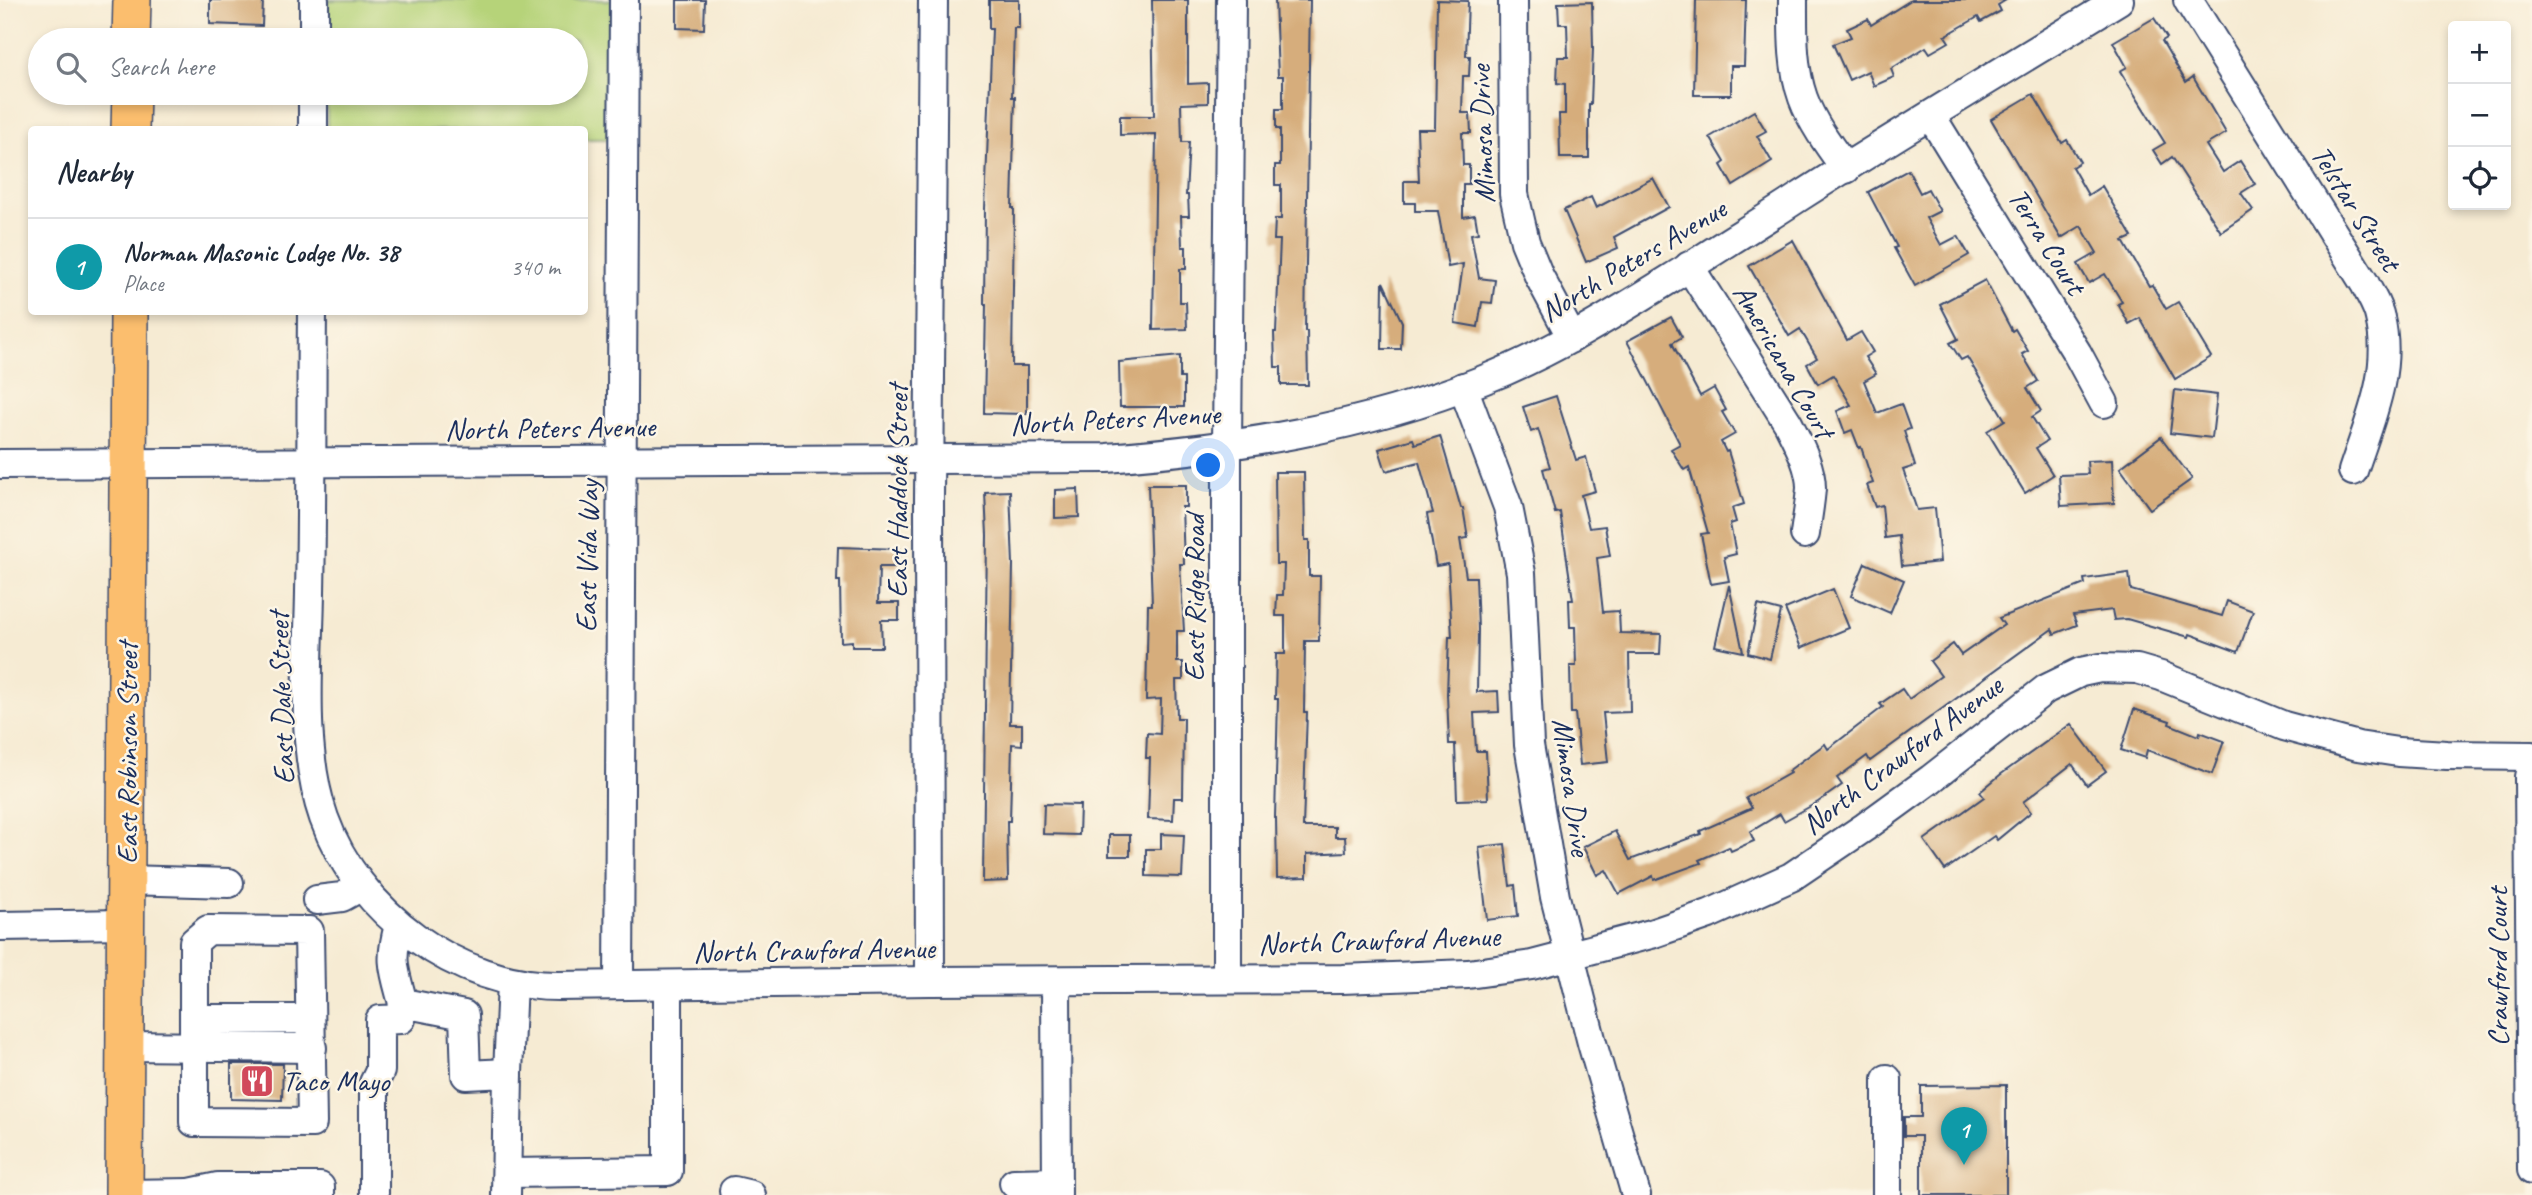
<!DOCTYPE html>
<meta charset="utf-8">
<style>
:root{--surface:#fff;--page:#f2f2f3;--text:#1f2937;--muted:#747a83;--line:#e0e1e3;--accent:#0f766e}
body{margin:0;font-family:Caveat,sans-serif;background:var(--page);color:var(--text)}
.controls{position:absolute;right:21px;top:21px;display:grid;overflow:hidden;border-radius:7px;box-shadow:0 4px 10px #0003}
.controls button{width:63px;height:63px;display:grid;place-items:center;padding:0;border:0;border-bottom:2px solid var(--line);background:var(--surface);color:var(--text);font:35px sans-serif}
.you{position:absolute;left:1209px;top:466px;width:24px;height:24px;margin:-18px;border:5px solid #fff;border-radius:50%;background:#1a73e8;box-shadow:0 0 0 10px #1a73e833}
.badge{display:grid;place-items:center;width:46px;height:46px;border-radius:50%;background:var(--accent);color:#fff;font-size:23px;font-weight:700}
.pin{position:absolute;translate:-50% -58px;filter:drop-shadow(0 2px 4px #0008)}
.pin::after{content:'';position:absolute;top:37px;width:24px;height:21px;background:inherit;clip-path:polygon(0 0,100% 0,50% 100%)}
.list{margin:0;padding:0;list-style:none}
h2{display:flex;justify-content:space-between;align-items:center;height:91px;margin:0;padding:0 28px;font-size:30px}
h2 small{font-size:23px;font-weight:400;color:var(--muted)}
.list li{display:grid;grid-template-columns:46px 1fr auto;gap:21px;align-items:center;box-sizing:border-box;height:98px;padding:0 28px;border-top:2px solid var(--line)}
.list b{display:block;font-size:26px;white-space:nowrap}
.list p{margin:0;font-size:23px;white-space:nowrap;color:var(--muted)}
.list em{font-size:23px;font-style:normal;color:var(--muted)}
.icon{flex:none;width:38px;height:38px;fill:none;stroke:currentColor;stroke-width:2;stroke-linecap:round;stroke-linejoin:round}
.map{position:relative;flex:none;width:2532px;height:1195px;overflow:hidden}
.search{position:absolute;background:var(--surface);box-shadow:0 4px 10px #0003;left:28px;top:28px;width:560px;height:77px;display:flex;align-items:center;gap:18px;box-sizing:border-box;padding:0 24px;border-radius:38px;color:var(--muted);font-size:26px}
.panel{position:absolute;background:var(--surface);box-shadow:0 4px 10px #0003;left:28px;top:126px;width:560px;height:189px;border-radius:7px}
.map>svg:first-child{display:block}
</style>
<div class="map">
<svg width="2532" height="1195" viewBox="0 0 2532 1195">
<rect width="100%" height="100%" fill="#fcf5e5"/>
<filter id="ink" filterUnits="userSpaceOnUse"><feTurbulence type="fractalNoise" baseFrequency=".0143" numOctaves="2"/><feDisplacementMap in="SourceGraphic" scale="14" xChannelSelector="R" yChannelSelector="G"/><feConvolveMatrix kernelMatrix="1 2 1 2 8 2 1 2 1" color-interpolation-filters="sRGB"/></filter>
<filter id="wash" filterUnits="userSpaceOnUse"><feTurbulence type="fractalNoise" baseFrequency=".00686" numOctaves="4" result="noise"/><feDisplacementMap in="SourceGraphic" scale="28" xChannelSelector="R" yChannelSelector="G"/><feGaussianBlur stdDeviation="1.57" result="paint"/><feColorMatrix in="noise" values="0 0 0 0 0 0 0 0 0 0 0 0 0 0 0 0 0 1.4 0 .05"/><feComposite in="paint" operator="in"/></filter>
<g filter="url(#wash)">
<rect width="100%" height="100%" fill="#f6ebd3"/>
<!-- park -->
<polygon fill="#b6d379" stroke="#68816c" stroke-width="2" points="328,0 612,0 612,139 585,139 584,130 327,130 327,93 576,93 576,40 327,40"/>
<g id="blocks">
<!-- building -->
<g fill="#d6ad7c">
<polygon points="210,0 263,0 262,26 210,24"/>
<polygon points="677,0 705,0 704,29 677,28"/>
<polygon points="989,0 1019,0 1019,28 1014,28 1012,97 1015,97 1012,208 1014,208 1012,366 1027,366 1027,414 984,413 986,304 984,304 985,209 992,29 989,29"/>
<polygon points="1152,0 1188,0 1188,84 1208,83 1208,103 1181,104 1182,142 1189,142 1186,195 1188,195 1189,216 1181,216 1182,247 1186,247 1186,269 1180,269 1180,302 1186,302 1187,329 1153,330 1156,134 1120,135 1120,116 1154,116"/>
<polygon points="1275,0 1310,0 1305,331 1307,331 1308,385 1281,385 1281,367 1275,367 1274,332 1276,332 1280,240 1274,240 1275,219 1281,219 1281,185 1275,185 1275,165 1280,165 1280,129 1276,129 1276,109 1283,109 1283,76 1278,76"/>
<polygon points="1437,0 1468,1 1466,56 1470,56 1469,76 1463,76 1462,113 1470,113 1471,133 1462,133 1463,165 1469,165 1469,184 1463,184 1463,217 1475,215 1478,233 1471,234 1479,278 1495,280 1492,303 1482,302 1478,327 1455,323 1463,264 1448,267 1438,211 1415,211 1415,203 1404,203 1404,181 1419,181 1417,129 1435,129"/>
<polygon points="1696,0 1746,0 1744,66 1731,66 1731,95 1694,95"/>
<polygon points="1911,0 2006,0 1998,5 2001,11 1981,22 1978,17 1945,36 1949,42 1930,53 1926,47 1891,69 1894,77 1874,86 1868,71 1849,80 1833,44 1851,37 1847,29 1868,19 1871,25"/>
<polygon points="1592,2 1593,48 1591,104 1589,104 1589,158 1560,158 1559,114 1565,114 1565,84 1557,83 1558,57 1568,57 1567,24 1559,24 1558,3"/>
<polygon points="2154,18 2167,38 2162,41 2186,82 2193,77 2226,133 2206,145 2223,172 2240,161 2255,184 2241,193 2253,210 2221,232 2172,157 2162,164 2153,150 2165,143 2120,71 2127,67 2113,42"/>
<polygon points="2033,94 2062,143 2067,140 2080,162 2072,167 2088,195 2102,186 2132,237 2123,241 2149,286 2152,285 2166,309 2178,302 2211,357 2175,379 2140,318 2129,324 2118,304 2122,302 2105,274 2089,283 2078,264 2097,253 2081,226 2061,238 1991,119"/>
<polygon points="1754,111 1766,131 1757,136 1772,162 1733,186 1721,165 1725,162 1710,137"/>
<polygon points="1908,170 1920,193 1928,189 1940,211 1926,218 1941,245 1958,236 1969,255 1915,286 1894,248 1897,247 1868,192"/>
<polygon points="1653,178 1669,207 1614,237 1618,248 1586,262 1564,210 1591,197 1596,208"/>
<polygon points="1793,240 1847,340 1861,332 1873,352 1865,357 1876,374 1864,381 1877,413 1901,404 1910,429 1904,431 1915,466 1903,470 1917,510 1935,508 1940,562 1902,566 1899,536 1885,538 1882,505 1875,507 1867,485 1873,483 1861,447 1859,448 1852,430 1845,433 1837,411 1851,405 1833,375 1818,384 1807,364 1817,358 1800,329 1789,336 1749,266"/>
<polygon points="1985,280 2012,331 2015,329 2028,351 2022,354 2038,381 2027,388 2041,411 2032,417 2047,441 2036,448 2053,475 2025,493 1987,431 2005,420 1967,357 1961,360 1950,343 1958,339 1940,304"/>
<polygon points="1383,282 1402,322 1401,349 1382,349"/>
<polygon points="1671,317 1682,337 1672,343 1700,396 1714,388 1726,410 1722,412 1735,434 1721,442 1726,452 1728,451 1744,504 1732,508 1736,522 1730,524 1736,554 1724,557 1729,581 1711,584 1701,534 1708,533 1689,467 1684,470 1671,449 1680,444 1627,341"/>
<polygon points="1180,356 1180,378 1184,378 1184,407 1120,407 1119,362"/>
<polygon points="2175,390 2217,395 2212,438 2170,433"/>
<polygon points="1556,396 1576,460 1586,457 1595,491 1581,495 1589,528 1605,526 1610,556 1597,558 1603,612 1619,611 1620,633 1661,634 1660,654 1629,654 1630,712 1603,713 1608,762 1580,765 1575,713 1571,713 1570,666 1576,666 1575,627 1570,627 1569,600 1573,600 1560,512 1555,513 1543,469 1550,467 1538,429 1531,432 1523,407"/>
<polygon points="1440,436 1461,508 1463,508 1468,538 1460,539 1466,577 1476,577 1478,629 1477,692 1498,691 1499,712 1474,713 1476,751 1486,751 1488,799 1457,800 1455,744 1449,744 1447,694 1449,637 1452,637 1448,564 1436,566 1427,514 1433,513 1419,462 1386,471 1379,449 1413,439 1415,444"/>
<polygon points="2161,437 2192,479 2150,509 2120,468"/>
<polygon points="2112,460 2114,503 2061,506 2059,475 2088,474 2087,461"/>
<polygon points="1275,472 1304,472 1305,540 1309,540 1309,576 1320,576 1319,641 1305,641 1304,712 1307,712 1303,827 1335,827 1335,837 1345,837 1346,852 1307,854 1307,877 1277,878 1276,818 1275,818 1278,699 1275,699 1276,654 1285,654 1285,616 1276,616 1277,595 1283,595 1284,564 1276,564"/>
<polygon points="1148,485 1186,485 1186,507 1182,507 1184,564 1180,564 1184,631 1177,631 1177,662 1183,662 1183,680 1176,680 1177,718 1184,718 1183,798 1174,798 1173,820 1148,819 1150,758 1146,758 1147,733 1160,734 1161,699 1146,700 1148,605 1152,605"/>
<polygon points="1078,489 1079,517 1055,518 1055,490"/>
<polygon points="1010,491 1013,564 1010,724 1022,724 1022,745 1012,744 1010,821 1007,821 1008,881 983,882 987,535 985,492"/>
<polygon points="838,547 899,549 898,567 879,567 878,603 899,603 899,620 881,620 882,647 852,647 852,641 841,642 840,581 837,581"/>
<polygon points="1865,563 1904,580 1890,613 1851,596"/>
<polygon points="2129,573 2131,590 2222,616 2227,601 2253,611 2238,652 2190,634 2189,637 2127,619 2114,620 2112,610 2073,615 2077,625 2054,634 2052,629 1870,761 1867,756 1837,778 1842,785 1818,802 1784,821 1780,814 1750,832 1754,841 1731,851 1729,847 1699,860 1701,863 1654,880 1653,876 1619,894 1606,870 1597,875 1583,847 1615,831 1630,860 1701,834 1700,831 1752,808 1746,798 1790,773 1788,771 1825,744 1828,749 1883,707 1880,704 1902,689 1909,699 1941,676 1930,661 1953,644 1961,655 2004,625 1999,618 2085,584 2084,579"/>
<polygon points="1729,585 1743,652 1715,646"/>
<polygon points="1833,589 1849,628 1801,648 1785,609"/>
<polygon points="1758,605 1781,611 1770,659 1748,653"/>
<polygon points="2134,709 2170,721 2169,724 2199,736 2200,732 2224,741 2212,774 2147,750 2145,758 2121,750"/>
<polygon points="2071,724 2106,771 2087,785 2072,764 2023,802 2031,812 1997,840 1994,836 1945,870 1924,840 1984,797 1980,792 2000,775"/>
<polygon points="1044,804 1080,805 1079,835 1043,834"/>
<polygon points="1161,834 1184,835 1182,877 1146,876 1146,849 1161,849"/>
<rect x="1109" y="835" width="21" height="21"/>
<polygon points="1505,844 1510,886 1515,885 1518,916 1487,920 1479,847"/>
<polygon points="231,1064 283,1064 282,1100 231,1099"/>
<polygon points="2006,1085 2006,1195 1921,1195 1921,1136 1904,1136 1904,1117 1921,1117 1921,1086"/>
</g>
</g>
</g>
<g filter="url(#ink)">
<use href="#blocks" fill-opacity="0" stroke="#3c4b70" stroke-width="2"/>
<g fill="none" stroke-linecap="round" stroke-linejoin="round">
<!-- minor casing -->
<g stroke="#3c4b70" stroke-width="32">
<g id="minor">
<polyline points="1513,0 1514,194 1525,242 1539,276 1572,338"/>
<path d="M1793 0C1793 33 1792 67 1803 98 1812 123 1830 147 1846 169"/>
<path d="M2188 0 2365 284C2370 295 2378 306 2380 318 2393 370 2369 422 2353 471"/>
<polyline points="314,40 314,0"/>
<polyline points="1931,116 2077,353 2104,403"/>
<polyline points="313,130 313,93"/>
<path d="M1689 266 1788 423C1798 443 1811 466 1811 488 1810 503 1807 519 1805 534"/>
<path d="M312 312C311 405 312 498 310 592 309 663 300 750 324 818 358 913 457 986 558 986L930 981 1342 979 1468 974 1532 965 1651 934 1709 914 1791 877 1865 827 1931 779 2046 689 2081 672 2100 668 2137 669 2161 676 2284 726 2358 746 2398 752 2447 755 2532 756"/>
<polyline points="1463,387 1508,507 1521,573 1529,745 1555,897 1592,1043 1636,1195"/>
<path d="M0 464 1107 458C1236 448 1362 428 1483 380 1557 351 1623 308 1691 266 1726 243 1761 222 1796 199 1902 131 2011 66 2119 0"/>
<polyline points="126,880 229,883"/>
<polyline points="317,900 342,897 362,886"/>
<polyline points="0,926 126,924"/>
<path d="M399 926C389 960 394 970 403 1003L464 1015 466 1075 508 1073"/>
<polygon points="208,930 309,931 312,1123 194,1122 194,942"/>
<polyline points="1227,979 1227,446 1231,0"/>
<polyline points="930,981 929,501 933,0"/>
<polyline points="1056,981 1057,1195"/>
<path d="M619 985C620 657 624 329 624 0"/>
<polyline points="194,1019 309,1019"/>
<polyline points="126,1046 312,1048"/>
<polyline points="2532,1170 2529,777 2532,764"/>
<polyline points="507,1173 668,1171 668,985"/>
<polyline points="1014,1183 1057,1182"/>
<polyline points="734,1191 751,1195"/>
<polyline points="124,1194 190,1193"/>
<polyline points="190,1195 190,1193 218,1187 320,1187 320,1195"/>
<polyline points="374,1195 374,1083 380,1071 380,1020 401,1019 403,1003"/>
<polyline points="506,1195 508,1073 512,982"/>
<polyline points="1887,1195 1887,1079"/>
</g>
</g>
<!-- major casing -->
<g stroke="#3c4b70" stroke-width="40">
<g id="major">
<polyline points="131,40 132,0"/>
<polyline points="130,130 131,93"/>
<polyline points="124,1195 129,312"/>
</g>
</g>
<!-- minor -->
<use href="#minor" stroke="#fff" stroke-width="28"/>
<!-- major -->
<use href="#major" stroke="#fbbe6e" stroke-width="37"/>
</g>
</g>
<!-- icons -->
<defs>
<g id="restaurant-square" transform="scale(1.75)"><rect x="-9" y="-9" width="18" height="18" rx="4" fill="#d1495b" stroke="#fcf5e5"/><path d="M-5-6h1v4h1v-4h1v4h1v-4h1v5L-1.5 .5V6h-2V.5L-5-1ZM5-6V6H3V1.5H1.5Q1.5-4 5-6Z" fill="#fff"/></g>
</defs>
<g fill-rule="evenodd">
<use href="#restaurant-square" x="257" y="1081"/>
</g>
<g text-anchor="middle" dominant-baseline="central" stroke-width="5" stroke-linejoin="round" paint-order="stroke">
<!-- street labels -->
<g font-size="30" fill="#1b2f5e" stroke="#fcf5e5">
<text transform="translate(1482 134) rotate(-92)">Mimosa Drive</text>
<text transform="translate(2356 208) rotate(58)">Telstar Street</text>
<text transform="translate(2047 241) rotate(58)">Terra Court</text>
<text transform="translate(1633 260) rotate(-31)">North Peters Avenue</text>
<text transform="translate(1784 361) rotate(60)">Americana Court</text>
<text transform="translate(1115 419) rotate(-3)">North Peters Avenue</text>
<text transform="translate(550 428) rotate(-1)">North Peters Avenue</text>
<text transform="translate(897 491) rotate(-90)">East Haddock Street</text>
<text transform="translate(587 556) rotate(-89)">East Vida Way</text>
<text transform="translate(1194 598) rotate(-90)">East Ridge Road</text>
<text transform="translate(281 698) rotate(-92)">East Dale Street</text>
<text transform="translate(127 753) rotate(-90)">East Robinson Street</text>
<text transform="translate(1902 755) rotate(-37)">North Crawford Avenue</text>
<text transform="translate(1572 787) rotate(82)">Mimosa Drive</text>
<text transform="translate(1379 940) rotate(-2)">North Crawford Avenue</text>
<text transform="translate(814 950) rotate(-1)">North Crawford Avenue</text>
<text transform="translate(2497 967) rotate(-90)">Crawford Court</text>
</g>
<!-- poi labels -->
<g font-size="30" fill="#1b2f5e" stroke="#fcf5e5" text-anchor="start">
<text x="282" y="1081">Taco Mayo</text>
</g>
</g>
</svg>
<div class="controls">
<button>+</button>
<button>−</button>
<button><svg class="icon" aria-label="locate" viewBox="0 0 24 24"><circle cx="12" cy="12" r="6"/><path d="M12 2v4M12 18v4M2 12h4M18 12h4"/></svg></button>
</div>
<div class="you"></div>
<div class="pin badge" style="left:1964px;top:1165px;background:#0f9aa8">1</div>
<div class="search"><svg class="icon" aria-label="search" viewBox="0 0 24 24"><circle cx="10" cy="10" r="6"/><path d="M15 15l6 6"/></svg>Search here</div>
<section class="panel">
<h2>Nearby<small></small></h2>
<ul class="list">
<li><span class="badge" style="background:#0f9aa8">1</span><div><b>Norman Masonic Lodge No. 38</b><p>Place</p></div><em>340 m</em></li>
</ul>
</section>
</div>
